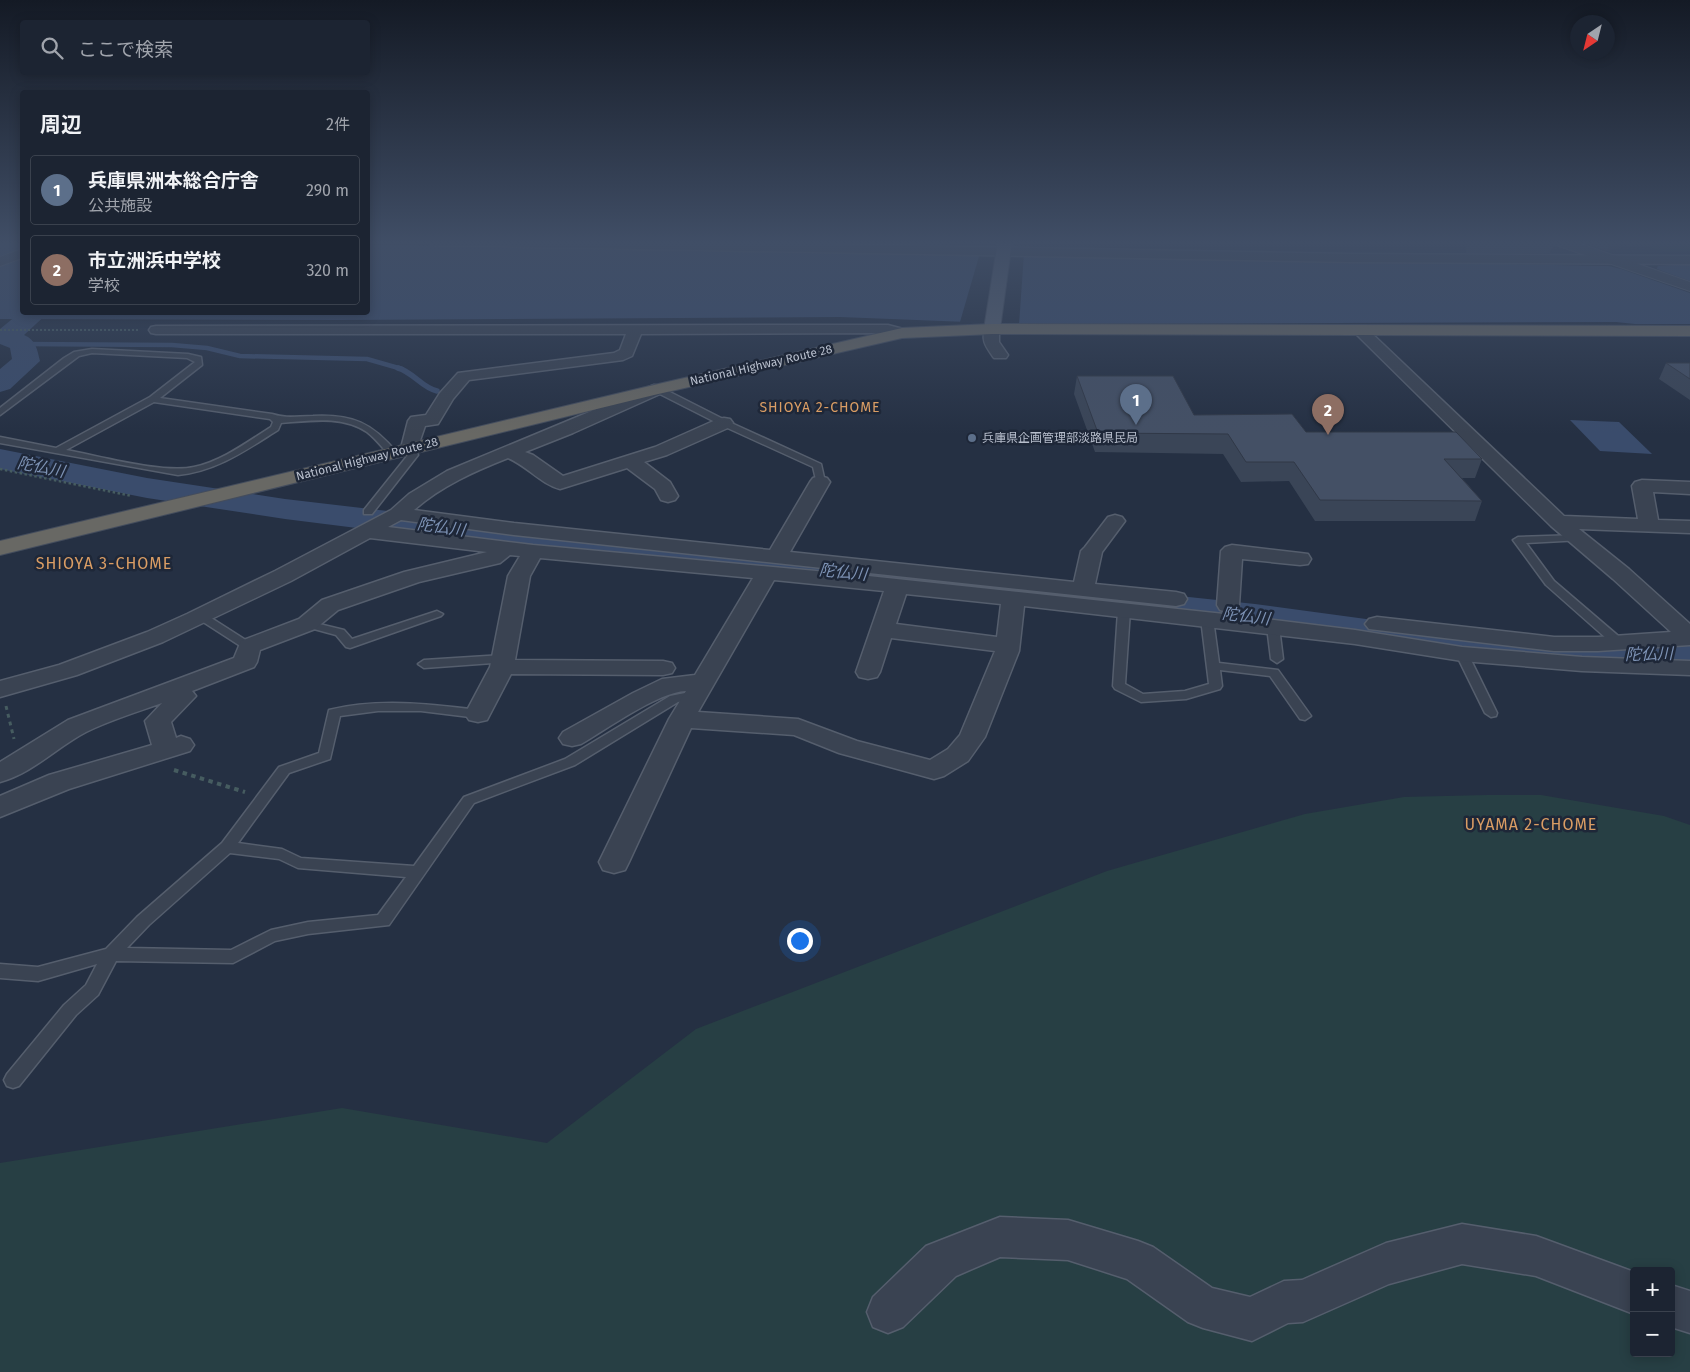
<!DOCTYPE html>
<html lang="ja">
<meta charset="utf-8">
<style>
:root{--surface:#1c2432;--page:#252c3a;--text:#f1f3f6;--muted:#a0a4ac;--line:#3a414d;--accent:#8bbbb9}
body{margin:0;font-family:"Fira Sans","Noto Sans JP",sans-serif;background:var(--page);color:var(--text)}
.controls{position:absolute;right:15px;bottom:15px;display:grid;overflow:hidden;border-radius:5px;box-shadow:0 2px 12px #0003}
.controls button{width:45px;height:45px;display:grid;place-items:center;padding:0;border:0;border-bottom:1px solid var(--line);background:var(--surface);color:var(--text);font:25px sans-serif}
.compass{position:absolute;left:1570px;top:15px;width:45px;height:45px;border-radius:50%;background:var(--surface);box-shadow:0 2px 12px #0003;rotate:215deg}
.you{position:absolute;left:799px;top:940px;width:18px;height:18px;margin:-12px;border:4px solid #fff;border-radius:50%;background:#1a73e8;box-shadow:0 0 0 8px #1a73e833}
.badge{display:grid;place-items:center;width:32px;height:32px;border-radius:50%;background:var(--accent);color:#fff;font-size:16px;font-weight:700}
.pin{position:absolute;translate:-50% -41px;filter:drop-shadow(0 1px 2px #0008)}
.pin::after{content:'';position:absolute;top:26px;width:18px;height:15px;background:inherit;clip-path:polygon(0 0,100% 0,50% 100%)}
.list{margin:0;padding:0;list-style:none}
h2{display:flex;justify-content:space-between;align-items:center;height:65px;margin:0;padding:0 20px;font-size:21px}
h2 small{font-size:16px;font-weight:400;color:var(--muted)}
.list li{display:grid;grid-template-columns:32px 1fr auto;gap:15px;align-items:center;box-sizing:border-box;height:70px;margin:0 10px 10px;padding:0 10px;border:1px solid var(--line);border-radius:5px}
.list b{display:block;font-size:19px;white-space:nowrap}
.list p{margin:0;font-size:16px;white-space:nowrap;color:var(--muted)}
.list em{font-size:16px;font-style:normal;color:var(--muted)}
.icon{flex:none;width:28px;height:28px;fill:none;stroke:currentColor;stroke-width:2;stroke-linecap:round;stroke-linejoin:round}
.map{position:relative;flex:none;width:1690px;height:1372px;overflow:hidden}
.search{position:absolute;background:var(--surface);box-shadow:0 2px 12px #0003;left:20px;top:20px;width:350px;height:55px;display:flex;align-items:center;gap:12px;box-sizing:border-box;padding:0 18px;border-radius:5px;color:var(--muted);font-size:19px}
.panel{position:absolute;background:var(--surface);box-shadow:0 2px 12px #0003;left:20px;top:90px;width:350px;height:225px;border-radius:5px}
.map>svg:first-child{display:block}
</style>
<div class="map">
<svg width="1690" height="1372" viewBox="0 0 1690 1372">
<rect width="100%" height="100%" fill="#253043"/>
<!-- green -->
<g fill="#273f44" fill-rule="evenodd">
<polygon points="1690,241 1690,251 1667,252 1641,245 1642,243"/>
<path d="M1487 795H1541L1664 816 1690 825V1372H0V1163L342 1108 547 1143 696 1029 1107 871 1305 814 1404 797ZM1634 1271H1671V1353H1634Z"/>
</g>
<!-- water -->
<g fill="#3a4c6c">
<polygon points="0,241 22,241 22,312 368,312 368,245 856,252 991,256 1167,256 1594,266 1658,266 1690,264 1690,324 1635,324 1616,322 1021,324 840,317 338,320 0,319"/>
<polygon points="1570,420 1619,422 1652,454 1600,451"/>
</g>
<!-- pier -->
<g fill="#253043">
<polygon points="980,253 1024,253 1019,325 960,322"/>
<polygon points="1596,263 1658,264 1657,269 1690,281 1690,293 1621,269"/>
</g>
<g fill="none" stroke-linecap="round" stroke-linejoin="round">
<!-- stream-far1 -->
<polyline stroke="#3a4c6c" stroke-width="4.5" points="22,344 172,345 207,348 240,356 367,359 402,369"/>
<!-- stream -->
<path stroke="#3a4c6c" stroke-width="5.5" d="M398 368C413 372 422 388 437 391"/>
<!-- river -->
<g fill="#3a4c6c" fill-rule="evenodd">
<path d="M22 311 49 312 24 335C36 340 37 349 40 361L10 389 0 392V369L12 359 10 348 0 344V329Z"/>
<polygon points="0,449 147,478 285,499 524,527 1255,604 1462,632 1599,642 1657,639 1690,641 1690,667 1657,665 1599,668 1462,658 1255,628 524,549 285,519 147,498 0,469"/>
</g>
<!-- service casing -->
<g stroke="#555e6d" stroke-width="3">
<g id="service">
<path d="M92 349 188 354 201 357 202 365 160 398 272 414C288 419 296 416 313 416 352 414 373 423 397 453L392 456 389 455C382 447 375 438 367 432 342 415 309 421 281 423L278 430C246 450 217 471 178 475L0 443V437L56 448 150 397 195 362 187 358 92 353 79 356 0 415V408L64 358 74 352ZM154 402 270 419 273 422 271 427C247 442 222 461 194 467 163 474 99 456 66 450Z"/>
<polygon points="654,387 660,387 727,421 821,464 825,482 823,484 817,484 813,467 721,425 654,391"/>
<polygon points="410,445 413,446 418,455 372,514 364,514 364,510 408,455 405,448"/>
<polygon points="1578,535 1583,538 1582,540 1526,543 1554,581 1623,640 1625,643 1623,646 1615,646 1546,585 1513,540 1518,537"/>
<polygon points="1124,608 1130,611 1125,684 1143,694 1185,691 1209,684 1201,619 1207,616 1213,619 1219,663 1278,670 1311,716 1305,720 1300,719 1270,676 1220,670 1222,686 1220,689 1186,699 1141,702 1115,689 1113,686 1118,611"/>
<polygon points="437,611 443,614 441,616 350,648 346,647 336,635 303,626 301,624 307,621 344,630 352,639"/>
<polygon points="201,613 205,614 255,646 249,650 245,649 197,618 195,616 197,614"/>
<polygon points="1273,624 1279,627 1283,659 1277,663 1271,659 1267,627"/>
<polygon points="1462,650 1468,654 1497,713 1496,716 1491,717 1485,713 1456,654"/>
<polygon points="503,655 507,656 509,659 507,662 424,668 418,664 424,660"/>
<path d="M695 691 701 695 699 698 678 702 575 765 474 803 389 925 308 934 275 941 233 963 116 961 98 995 76 1015 19 1086 13 1088 7 1086 4 1080 7 1074 64 1005 86 985 97 964 38 981 0 978V964L38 967 106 949 137 917 222 843 279 767 319 753 329 710C378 698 429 704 478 710L484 714 478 718 421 711H378L340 716 330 759 289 773 238 843 282 849 301 858 414 866 464 797 565 759 670 696ZM230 853 279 859 298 868 406 877 378 915 308 922 271 930 231 950 127 948 149 925Z"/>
</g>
</g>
<!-- minor casing -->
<g stroke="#555e6d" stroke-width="3">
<g id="minor">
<polygon points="427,241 660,241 1351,254 1690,256 1690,264 1351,262 433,245"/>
<polygon points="842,325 888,325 907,330 909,333 907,336 902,337 887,333 641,334 632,356 623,360 469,380 453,399 438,424 425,426 416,452 410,453 404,452 401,448 408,421 411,417 426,415 440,393 458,373 614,353 620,350 626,334 156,334 151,333 149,330 151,327 156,326"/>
<path d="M992 325 997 326 999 329V342L1008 355 1006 358H994C987 348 979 339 987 326Z"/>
<polygon points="1360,326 1365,327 1564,516 1638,519 1632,486 1635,482 1642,480 1690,482 1690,494 1653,492 1658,520 1690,521 1690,533 1579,529 1629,569 1690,624 1690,645 1598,651 1554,651 1369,629 1365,624 1369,619 1377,617 1554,637 1598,637 1671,632 1613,579 1551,526 1355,333 1353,330 1355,327"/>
<path d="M654 385 660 386 662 390 660 394 573 433 525 452 533 455 563 476 655 447 718 419 724 418 730 419 733 423 730 427 667 455 644 462 670 482 678 496 675 500 668 502 661 500 655 489 627 468 560 489C541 484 527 466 508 458 475 471 441 486 414 510L514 523 770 550 810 482 813 478 820 476 827 478 830 482 790 552 1074 582 1081 551 1085 547 1108 517 1115 515 1122 517 1125 521 1102 552 1095 584 1176 592 1184 594 1187 599 1184 604 1176 606 514 535 401 520 388 527 533 545 859 575 1224 614 1355 630 1462 647 1582 657 1690 661V675L1582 671 1462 661 1355 644 1024 606 1019 651 985 737 968 761 944 776 934 779 839 753 794 735 691 728 629 862 625 870 614 873 603 870 599 862 669 719 686 691C658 692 607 729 581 744L572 746 563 744 559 738 563 732 633 693 662 679 695 675 753 578 540 558 530 576 515 660 663 661 672 663 675 668 672 673 663 675 511 674 487 720 478 722 469 720 465 714 490 667 508 576 520 556 510 555 500 563 419 582 338 610 315 629 260 650 257 662 254 667 192 691 196 696 171 722 176 738 181 736 190 739 194 745 190 751 69 789 0 817V796L49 775 152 745 145 721 162 703C137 712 110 720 86 732 57 747 33 773 0 782V762L68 720 234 658 241 641 299 619 322 600 404 572 487 552 370 538 291 581 163 642 77 675 0 697V681L59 665 147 632 187 614 275 571 391 510 409 494 447 471ZM774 580 884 591 856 672 859 677 868 679 877 677 880 672 891 638 995 651 960 735 948 749 930 760 857 741 798 719 698 712ZM906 594 1001 604 997 637 896 624Z"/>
<polygon points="1232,545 1300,553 1308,554 1311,559 1308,564 1300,565 1242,559 1239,605 1236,610 1228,612 1220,610 1217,605 1221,551 1225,547"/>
<polygon points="1000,1217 1068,1220 1138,1241 1153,1247 1212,1288 1250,1297 1284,1281 1302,1280 1386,1243 1462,1224 1536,1236 1634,1272 1634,1314 1536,1276 1462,1264 1389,1284 1303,1322 1288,1323 1252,1341 1203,1328 1188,1322 1127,1279 1068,1260 1000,1257 956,1276 903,1327 888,1333 873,1327 867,1312 873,1297 926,1246"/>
<polygon points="1671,1285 1690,1291 1690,1333 1671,1327"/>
</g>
</g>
<!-- tertiary casing -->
<g stroke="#555e6d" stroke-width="2">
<g id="tertiary">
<polygon points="1552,241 1572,241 1690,282 1690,291 1553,244"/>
<polygon points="22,249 22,258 0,266 0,257"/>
</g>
</g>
<!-- primary casing -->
<g stroke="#434c5c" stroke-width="2">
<polygon id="primary" points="998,241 1012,241 1000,329 998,332 986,332 984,329"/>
</g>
<!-- trunk casing -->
<g stroke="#444d5d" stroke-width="2">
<polygon id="trunk" points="992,324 1690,326 1690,336 992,334 902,338 654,395 0,555 0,541 654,385 902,328"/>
</g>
<!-- path-far3 -->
<polyline stroke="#465c60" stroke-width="2" stroke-dasharray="2 2" stroke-linecap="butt" points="0,330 139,330"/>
<!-- path-far2 -->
<polyline stroke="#465c60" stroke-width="2.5" stroke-dasharray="2.5 2.5" stroke-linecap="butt" points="0,469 132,496"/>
<!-- path-far1 -->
<polyline stroke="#465c60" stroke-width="3" stroke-dasharray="4 4" stroke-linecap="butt" points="6,706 14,739"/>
<!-- path -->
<polyline stroke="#465c60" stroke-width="4" stroke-dasharray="4.5 4.5" stroke-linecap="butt" points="174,770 245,792"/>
<!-- service -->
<use href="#service" fill="#3a4352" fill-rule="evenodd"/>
<!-- minor -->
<use href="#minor" fill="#3a4352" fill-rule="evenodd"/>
<!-- tertiary -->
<use href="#tertiary" fill="#3a4352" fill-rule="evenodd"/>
<!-- primary -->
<use href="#primary" fill="#586272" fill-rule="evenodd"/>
<!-- trunk -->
<use href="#trunk" fill="#686864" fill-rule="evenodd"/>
</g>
<!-- wall -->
<g fill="#3a4557">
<polygon points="1467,241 1550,241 1554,244 1550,253 1466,253"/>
<polygon points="1579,241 1623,241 1620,248 1607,251"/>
<polygon points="1666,363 1690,363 1690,400 1659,379"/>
<polygon points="1077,376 1194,415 1482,459 1475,478 1462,478 1482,501 1475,521 1315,521 1289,481 1241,482 1223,454 1095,452 1074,394"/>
</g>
<!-- shaded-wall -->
<g fill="#303847">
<polygon points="1613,241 1623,241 1620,248 1607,251 1610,242"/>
<polygon points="1630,241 1648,241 1647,243 1628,247"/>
</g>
<!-- building -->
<g fill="#445065" stroke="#303847">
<polygon points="1469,241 1550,241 1554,244 1469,244"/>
<polygon points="1666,363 1690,363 1690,379"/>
<polygon points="1077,376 1173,376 1194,415 1292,414 1306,432 1456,432 1482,459 1444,459 1482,501 1320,500 1294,462 1246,462 1228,434 1098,433"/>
</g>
<!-- sky -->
<linearGradient id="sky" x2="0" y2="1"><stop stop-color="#141a25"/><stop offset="0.56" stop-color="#404e66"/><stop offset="1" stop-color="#404e66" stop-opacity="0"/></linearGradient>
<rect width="1690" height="434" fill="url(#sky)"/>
<!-- markers -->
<circle fill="#5c6f8a" stroke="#1e2738" stroke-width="2" cx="972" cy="438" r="5"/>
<g text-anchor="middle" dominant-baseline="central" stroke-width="5" stroke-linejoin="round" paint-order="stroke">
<!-- far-street labels -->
<g font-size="12" fill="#b7becc" stroke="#1e2738">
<text transform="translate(761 365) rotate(-13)">National Highway Route 28</text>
<text transform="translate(367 459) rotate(-14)">National Highway Route 28</text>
</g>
<!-- far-poi labels -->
<g font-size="12" fill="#b7becc" stroke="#1e2738" text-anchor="start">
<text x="982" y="438">兵庫県企画管理部淡路県民局</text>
</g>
<!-- far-neighbourhood labels -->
<g font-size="14" letter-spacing="1" fill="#da9d64" stroke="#1e2738">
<text x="820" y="407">SHIOYA 2-CHOME</text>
</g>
<!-- water labels -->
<g font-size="16" font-style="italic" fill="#7d92b4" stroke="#1e2738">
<text transform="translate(41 467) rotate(11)">陀仏川</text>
<text transform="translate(441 527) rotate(8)">陀仏川</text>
<text transform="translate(843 572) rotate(6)">陀仏川</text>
<text transform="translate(1246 616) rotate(7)">陀仏川</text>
<text transform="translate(1649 654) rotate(-1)">陀仏川</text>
</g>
<!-- neighbourhood labels -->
<g font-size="16" letter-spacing="1" fill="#da9d64" stroke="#1e2738">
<text x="104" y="563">SHIOYA 3-CHOME</text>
<text x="1531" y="824">UYAMA 2-CHOME</text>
</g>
</g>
</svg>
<div class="controls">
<button>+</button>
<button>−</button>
</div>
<svg class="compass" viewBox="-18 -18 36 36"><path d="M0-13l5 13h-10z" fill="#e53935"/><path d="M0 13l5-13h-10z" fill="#a0a4ac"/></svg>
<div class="you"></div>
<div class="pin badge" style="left:1136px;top:425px;background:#5c6f8a">1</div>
<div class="pin badge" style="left:1328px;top:435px;background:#8d6e63">2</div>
<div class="search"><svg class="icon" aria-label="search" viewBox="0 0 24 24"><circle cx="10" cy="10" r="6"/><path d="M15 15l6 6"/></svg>ここで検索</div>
<section class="panel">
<h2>周辺<small>2件</small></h2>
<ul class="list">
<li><span class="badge" style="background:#5c6f8a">1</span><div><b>兵庫県洲本総合庁舎</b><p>公共施設</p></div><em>290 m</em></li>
<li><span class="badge" style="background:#8d6e63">2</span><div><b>市立洲浜中学校</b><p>学校</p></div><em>320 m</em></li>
</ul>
</section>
</div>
